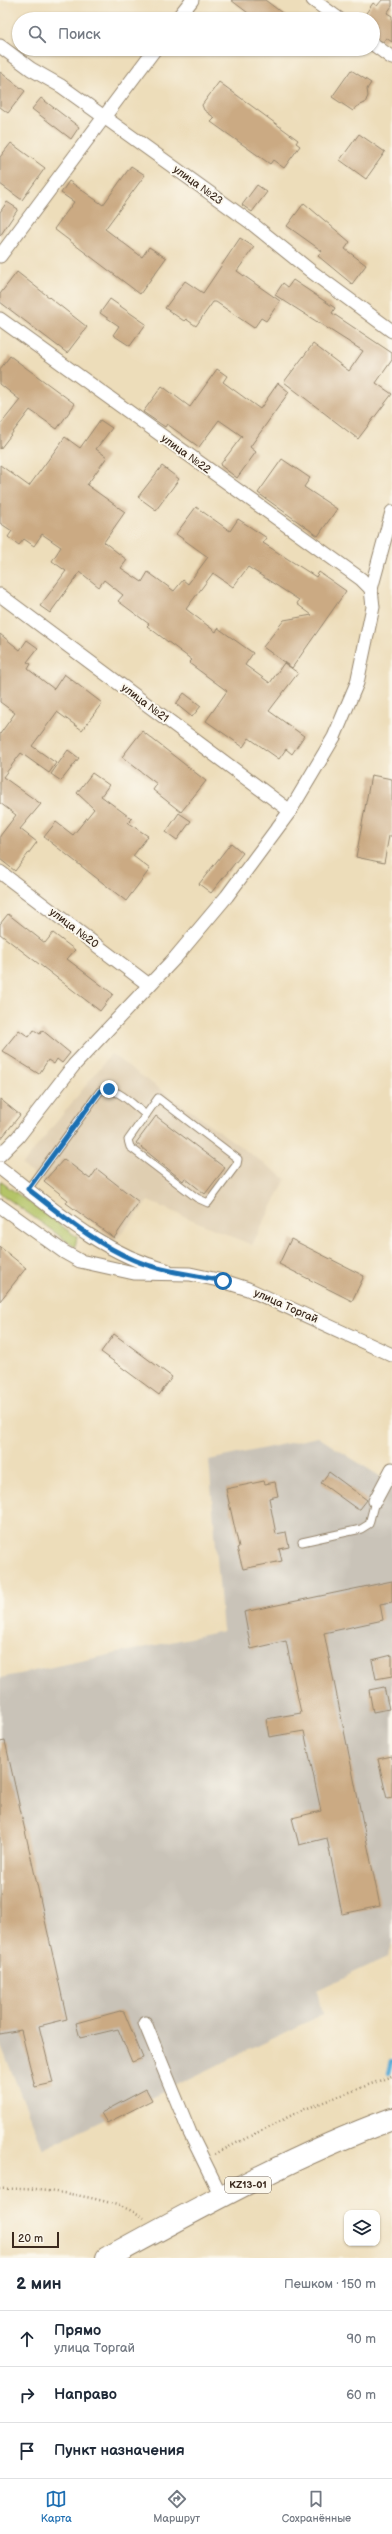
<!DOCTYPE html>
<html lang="ru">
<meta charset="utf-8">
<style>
:root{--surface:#fff;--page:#f6f6f7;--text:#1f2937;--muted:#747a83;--line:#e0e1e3;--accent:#1f6fb2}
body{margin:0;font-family:"Balsamiq Sans",sans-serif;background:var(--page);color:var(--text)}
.controls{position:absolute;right:12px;bottom:12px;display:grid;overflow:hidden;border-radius:8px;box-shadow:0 1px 3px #0004}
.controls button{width:36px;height:36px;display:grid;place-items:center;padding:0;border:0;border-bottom:1px solid var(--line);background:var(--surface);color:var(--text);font:20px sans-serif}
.scale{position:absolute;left:12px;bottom:10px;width:47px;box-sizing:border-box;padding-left:4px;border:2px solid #3b2a1e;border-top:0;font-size:11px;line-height:14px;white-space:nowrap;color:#3b2a1e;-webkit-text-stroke:3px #fbf7ec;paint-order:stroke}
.stop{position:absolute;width:12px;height:12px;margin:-9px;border:3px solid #1f6fb2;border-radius:50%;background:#fff}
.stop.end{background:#1f6fb2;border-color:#fff;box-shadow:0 1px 4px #0008}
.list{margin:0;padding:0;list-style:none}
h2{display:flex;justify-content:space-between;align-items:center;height:52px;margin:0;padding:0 16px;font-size:17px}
h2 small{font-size:13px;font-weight:400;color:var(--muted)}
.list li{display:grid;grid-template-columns:26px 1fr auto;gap:12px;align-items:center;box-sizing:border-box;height:56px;padding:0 16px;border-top:1px solid var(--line)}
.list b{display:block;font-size:15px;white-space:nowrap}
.list p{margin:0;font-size:13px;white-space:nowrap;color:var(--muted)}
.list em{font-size:13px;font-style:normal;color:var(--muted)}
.icon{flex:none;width:22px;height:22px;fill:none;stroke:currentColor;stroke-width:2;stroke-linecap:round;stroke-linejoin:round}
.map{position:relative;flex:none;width:392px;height:2258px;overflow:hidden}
.search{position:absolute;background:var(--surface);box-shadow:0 1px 3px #0004;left:12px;right:12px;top:12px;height:44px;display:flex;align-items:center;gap:10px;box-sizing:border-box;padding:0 14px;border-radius:22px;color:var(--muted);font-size:15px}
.sheet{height:220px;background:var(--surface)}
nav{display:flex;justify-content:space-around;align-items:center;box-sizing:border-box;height:56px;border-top:1px solid var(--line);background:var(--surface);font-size:11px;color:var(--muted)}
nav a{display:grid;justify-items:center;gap:2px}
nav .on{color:var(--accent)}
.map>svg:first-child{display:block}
</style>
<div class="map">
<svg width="392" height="2258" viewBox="0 0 392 2258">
<rect width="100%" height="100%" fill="#fbf7ec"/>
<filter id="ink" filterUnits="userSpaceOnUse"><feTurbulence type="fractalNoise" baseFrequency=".025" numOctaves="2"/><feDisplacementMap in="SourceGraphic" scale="8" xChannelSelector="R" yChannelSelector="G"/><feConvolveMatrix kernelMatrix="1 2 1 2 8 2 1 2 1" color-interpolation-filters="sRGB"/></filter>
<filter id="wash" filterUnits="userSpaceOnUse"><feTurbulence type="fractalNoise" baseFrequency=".012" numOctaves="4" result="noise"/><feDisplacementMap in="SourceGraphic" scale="16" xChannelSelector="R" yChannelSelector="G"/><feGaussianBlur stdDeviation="0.9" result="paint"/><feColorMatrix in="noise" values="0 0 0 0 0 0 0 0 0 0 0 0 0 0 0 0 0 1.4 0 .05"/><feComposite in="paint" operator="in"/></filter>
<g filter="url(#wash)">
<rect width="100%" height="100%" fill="#edddba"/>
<!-- built -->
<polygon fill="#dfceb1" points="111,1054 286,1179 252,1245 148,1201 115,1241 22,1165"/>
<!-- industrial -->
<polygon fill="#c9c3b8" points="318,1437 392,1484 392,1943 387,1957 317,1990 322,2015 43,2149 0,2043 0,1678 223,1631 209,1460"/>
<!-- green -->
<polygon fill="#b4c467" stroke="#787742" points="0,1181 77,1237 75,1247 0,1193"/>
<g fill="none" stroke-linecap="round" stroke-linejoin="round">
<!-- stream -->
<polyline stroke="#5aabd5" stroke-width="4.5" points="389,2073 392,2061"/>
</g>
<g id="blocks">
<!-- building -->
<g fill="#cbaa83">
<polygon points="231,0 265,0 290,19 256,19"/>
<polygon points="382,0 392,0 392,6 387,13 392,16 392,42 386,38 383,42 373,36 373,19 362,19 373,3 377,6"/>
<polygon points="351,70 371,83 367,89 368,96 365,103 356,107 353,111 332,97"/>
<polygon points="0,72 25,91 8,113 0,107"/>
<polygon points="219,82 298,140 296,143 300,146 284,168 273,160 270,164 211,122 215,118 204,110 202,105"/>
<polygon points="41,98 79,127 71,139 32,109"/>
<polygon points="359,134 385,152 366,179 340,160"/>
<polygon points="11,143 45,168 22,200 0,184 0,157"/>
<polygon points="131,166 145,175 105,229 142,257 149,247 166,258 140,294 54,229 74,202 61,193 69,181 103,205"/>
<polygon points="257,185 267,192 252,212 242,205"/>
<polygon points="7,202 18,209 0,236 0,212"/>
<polygon points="304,203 350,242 345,249 366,265 352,284 318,256 322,251 287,226"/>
<polygon points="240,238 254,247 237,271 280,301 266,321 261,318 254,328 216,302 213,302 196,326 186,319 184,321 165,308 185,281 203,293"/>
<polygon points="17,272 87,327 67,353 0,302 0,294"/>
<polygon points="293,280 335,308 332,313 392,353 392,360 376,383 392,394 358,439 284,382 313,344 349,371 363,351 275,295 283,283 288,287"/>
<polygon points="110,299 146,324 130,346 113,335 119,326 100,313"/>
<polygon points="10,356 75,404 57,429 30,410 0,449 0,425 20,400 0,384 0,369"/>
<polygon points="217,369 227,376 223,382 260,409 278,383 289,392 250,447 256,452 237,478 220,465 242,436 219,420 199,447 167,424 165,427 143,412 162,386 190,407"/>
<polygon points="100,420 112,428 96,449 107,457 87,485 125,512 104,542 127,560 121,568 142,582 148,572 174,591 183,580 188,584 208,557 176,534 196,507 230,531 238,519 267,538 263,543 316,577 319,572 346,591 292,668 263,647 284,620 312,615 297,604 299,600 248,567 233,587 213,573 186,609 216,632 218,628 253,653 245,665 270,683 284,663 298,673 269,711 304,736 292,754 286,749 279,759 249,738 243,747 206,721 227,691 189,663 192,660 147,626 149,624 118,601 123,595 104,580 99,587 80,572 50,613 40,606 66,571 52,561 61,547 42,534 34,546 24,539 19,545 8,537 12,531 0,523 0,465 29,486 65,437 80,448"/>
<polygon points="282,459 310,478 304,487 337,509 318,536 258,493"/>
<polygon points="162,466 179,479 156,510 138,497"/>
<polygon points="0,634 20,650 27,640 38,648 27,662 31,664 28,669 54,689 64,674 102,703 82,730 57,712 32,746 56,763 49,773 21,753 3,777 41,804 20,829 37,842 15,871 0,859 0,836 16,815 0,803 0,734 15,713 0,702"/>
<polygon points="184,693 201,706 192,717 176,704"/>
<polygon points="142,731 206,781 181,812 153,790 157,784 122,757"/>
<polygon points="68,750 79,758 61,781 51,774"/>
<polygon points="92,773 109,785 101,796 132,819 128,823 148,836 133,856 150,869 126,901 44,837 56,822 73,835 94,809 77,793"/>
<polygon points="371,775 392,779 392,836 389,836 384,863 356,857"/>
<polygon points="179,813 191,821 177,840 166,832"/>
<polygon points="231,843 243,853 211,893 199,884"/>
<polygon points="8,914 45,943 53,933 75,950 67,959 113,994 100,1011 0,934 0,924"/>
<polygon points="19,1030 29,1037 34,1030 40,1034 42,1030 70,1053 62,1063 57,1059 54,1064 48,1060 39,1074 2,1051"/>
<polygon points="0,1099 20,1115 0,1140"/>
<polygon points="156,1116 225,1168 205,1194 185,1178 183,1181 136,1143"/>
<polygon points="64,1159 90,1179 97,1169 139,1202 114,1238 66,1203 68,1200 44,1181"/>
<polygon points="291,1239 364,1276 352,1301 279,1264"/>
<polygon points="0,1247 26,1268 0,1301"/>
<polygon points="114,1334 172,1377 159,1395 101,1352"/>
<polygon points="329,1472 367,1500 360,1509 357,1509 321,1483"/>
<polygon points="264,1481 265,1484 275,1482 278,1496 269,1498 276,1534 286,1532 289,1547 279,1549 282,1561 243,1569 237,1548 239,1547 226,1489"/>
<polygon points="392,1581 392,1602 380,1604 383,1620 324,1633 380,1906 342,1914 327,1838 299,1845 292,1818 321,1811 304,1731 269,1737 266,1719 301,1713 286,1641 251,1649 244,1612"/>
<polygon points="392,1655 392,1676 376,1679 372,1660"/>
<polygon points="384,1687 389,1709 373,1712 369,1690"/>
<polygon points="5,1741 67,2019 39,2026 53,2083 35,2087 21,2030 0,2034 0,1742"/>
<polygon points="392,1756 392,1798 387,1799 378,1759"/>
<polygon points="120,2011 124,2012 143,2058 132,2062 118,2029 80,2038 76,2023"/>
<polygon points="146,2089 152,2100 107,2123 101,2113"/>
</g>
</g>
</g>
<g filter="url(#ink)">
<use href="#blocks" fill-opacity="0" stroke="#94846c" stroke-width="1"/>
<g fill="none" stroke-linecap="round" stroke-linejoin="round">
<!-- service casing -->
<g stroke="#94846c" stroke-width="9">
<g id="service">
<polygon points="158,1098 238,1159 237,1164 208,1203 197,1198 130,1147 128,1140"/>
<path d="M28 1189 100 1091C115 1084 134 1106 146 1115"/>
<polyline points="302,1542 361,1529 369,1524 375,1501"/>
</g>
</g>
<!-- minor casing -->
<g stroke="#94846c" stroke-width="15">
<g id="minor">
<polyline points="313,0 339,19"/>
<polyline points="177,19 192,0"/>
<polyline points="373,44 392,58"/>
<polyline points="0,46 31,69 61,86 250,222 312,272 392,331"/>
<polyline points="0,256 155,49"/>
<polyline points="0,319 361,579 371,589"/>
<polyline points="0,595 290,811"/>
<polyline points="0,872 149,985"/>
<polyline points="0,1155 18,1137 74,1065 175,958 227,896 290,811 334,737 357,683 373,607 371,589 392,512"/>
<path d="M0 1168C52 1208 101 1253 166 1270"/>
<polyline points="0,1206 64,1252 80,1261 134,1273 190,1274 223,1281 248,1289 392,1355"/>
<polyline points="375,1501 392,1469"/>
<polyline points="145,2023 190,2133 222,2198"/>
</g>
</g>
<!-- trunk casing -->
<g stroke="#94846c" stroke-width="24">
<path id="trunk" d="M107 2258C197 2209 296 2154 392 2119"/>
</g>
<!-- path -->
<g stroke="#94846c" stroke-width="2.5" stroke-dasharray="1 3" stroke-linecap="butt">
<polyline points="215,2154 300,2111 392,2076"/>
<path d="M0 2189C36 2187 116 2197 144 2218"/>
</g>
<!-- service -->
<use href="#service" stroke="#fff" stroke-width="7"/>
<!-- minor -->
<use href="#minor" stroke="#fff" stroke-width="13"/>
<!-- trunk -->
<use href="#trunk" stroke="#fff" stroke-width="22"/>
</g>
</g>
<g fill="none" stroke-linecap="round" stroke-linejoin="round" filter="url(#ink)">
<!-- route -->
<path stroke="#1f6fb2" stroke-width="5" d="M109 1089 100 1091 28 1189C62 1215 94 1243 134 1260 162 1272 193 1274 223 1281"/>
</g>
<g text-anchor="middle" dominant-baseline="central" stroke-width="4" stroke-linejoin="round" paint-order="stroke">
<!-- shield labels -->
<rect fill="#fbf7ec" stroke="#75685c" stroke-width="1" x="225" y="2177" width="46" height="16" rx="3"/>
<g font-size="10" font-weight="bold" fill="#3b2a1e">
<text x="248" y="2185">KZ13-01</text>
</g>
<!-- street labels -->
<g font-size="11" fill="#3b2a1e" stroke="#fbf7ec">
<text transform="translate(198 185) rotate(36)">улица №23</text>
<text transform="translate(186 454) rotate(36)">улица №22</text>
<text transform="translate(145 703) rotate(37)">улица №21</text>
<text transform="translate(74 928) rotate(37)">улица №20</text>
<text transform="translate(286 1306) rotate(24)">улица Торгай</text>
</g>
</g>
</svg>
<div class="controls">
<button><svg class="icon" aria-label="layers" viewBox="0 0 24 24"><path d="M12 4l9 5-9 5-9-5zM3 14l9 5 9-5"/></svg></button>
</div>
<div class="scale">20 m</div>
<div class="stop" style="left:223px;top:1281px"></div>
<div class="stop end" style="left:109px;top:1089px"></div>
<div class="search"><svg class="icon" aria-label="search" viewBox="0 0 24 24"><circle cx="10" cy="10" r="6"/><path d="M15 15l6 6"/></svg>Поиск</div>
</div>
<section class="sheet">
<h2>2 мин<small>Пешком · 150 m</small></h2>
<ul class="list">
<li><svg class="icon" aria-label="ahead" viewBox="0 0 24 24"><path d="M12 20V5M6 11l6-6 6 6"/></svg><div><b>Прямо</b><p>улица Торгай</p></div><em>90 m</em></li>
<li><svg class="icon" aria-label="right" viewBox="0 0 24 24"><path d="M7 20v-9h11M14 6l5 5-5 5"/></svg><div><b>Направо</b></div><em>60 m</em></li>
<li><svg class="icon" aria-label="arrive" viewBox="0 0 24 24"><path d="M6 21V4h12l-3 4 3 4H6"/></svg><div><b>Пункт назначения</b></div></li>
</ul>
</section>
<nav>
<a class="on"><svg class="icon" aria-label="map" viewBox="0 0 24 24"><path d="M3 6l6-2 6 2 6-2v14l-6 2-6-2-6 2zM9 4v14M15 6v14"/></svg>Карта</a>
<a><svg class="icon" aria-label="directions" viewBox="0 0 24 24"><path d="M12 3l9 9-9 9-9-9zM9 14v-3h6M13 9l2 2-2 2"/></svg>Маршрут</a>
<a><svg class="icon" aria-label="saved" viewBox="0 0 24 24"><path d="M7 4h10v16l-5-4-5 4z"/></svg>Сохранённые</a>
</nav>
